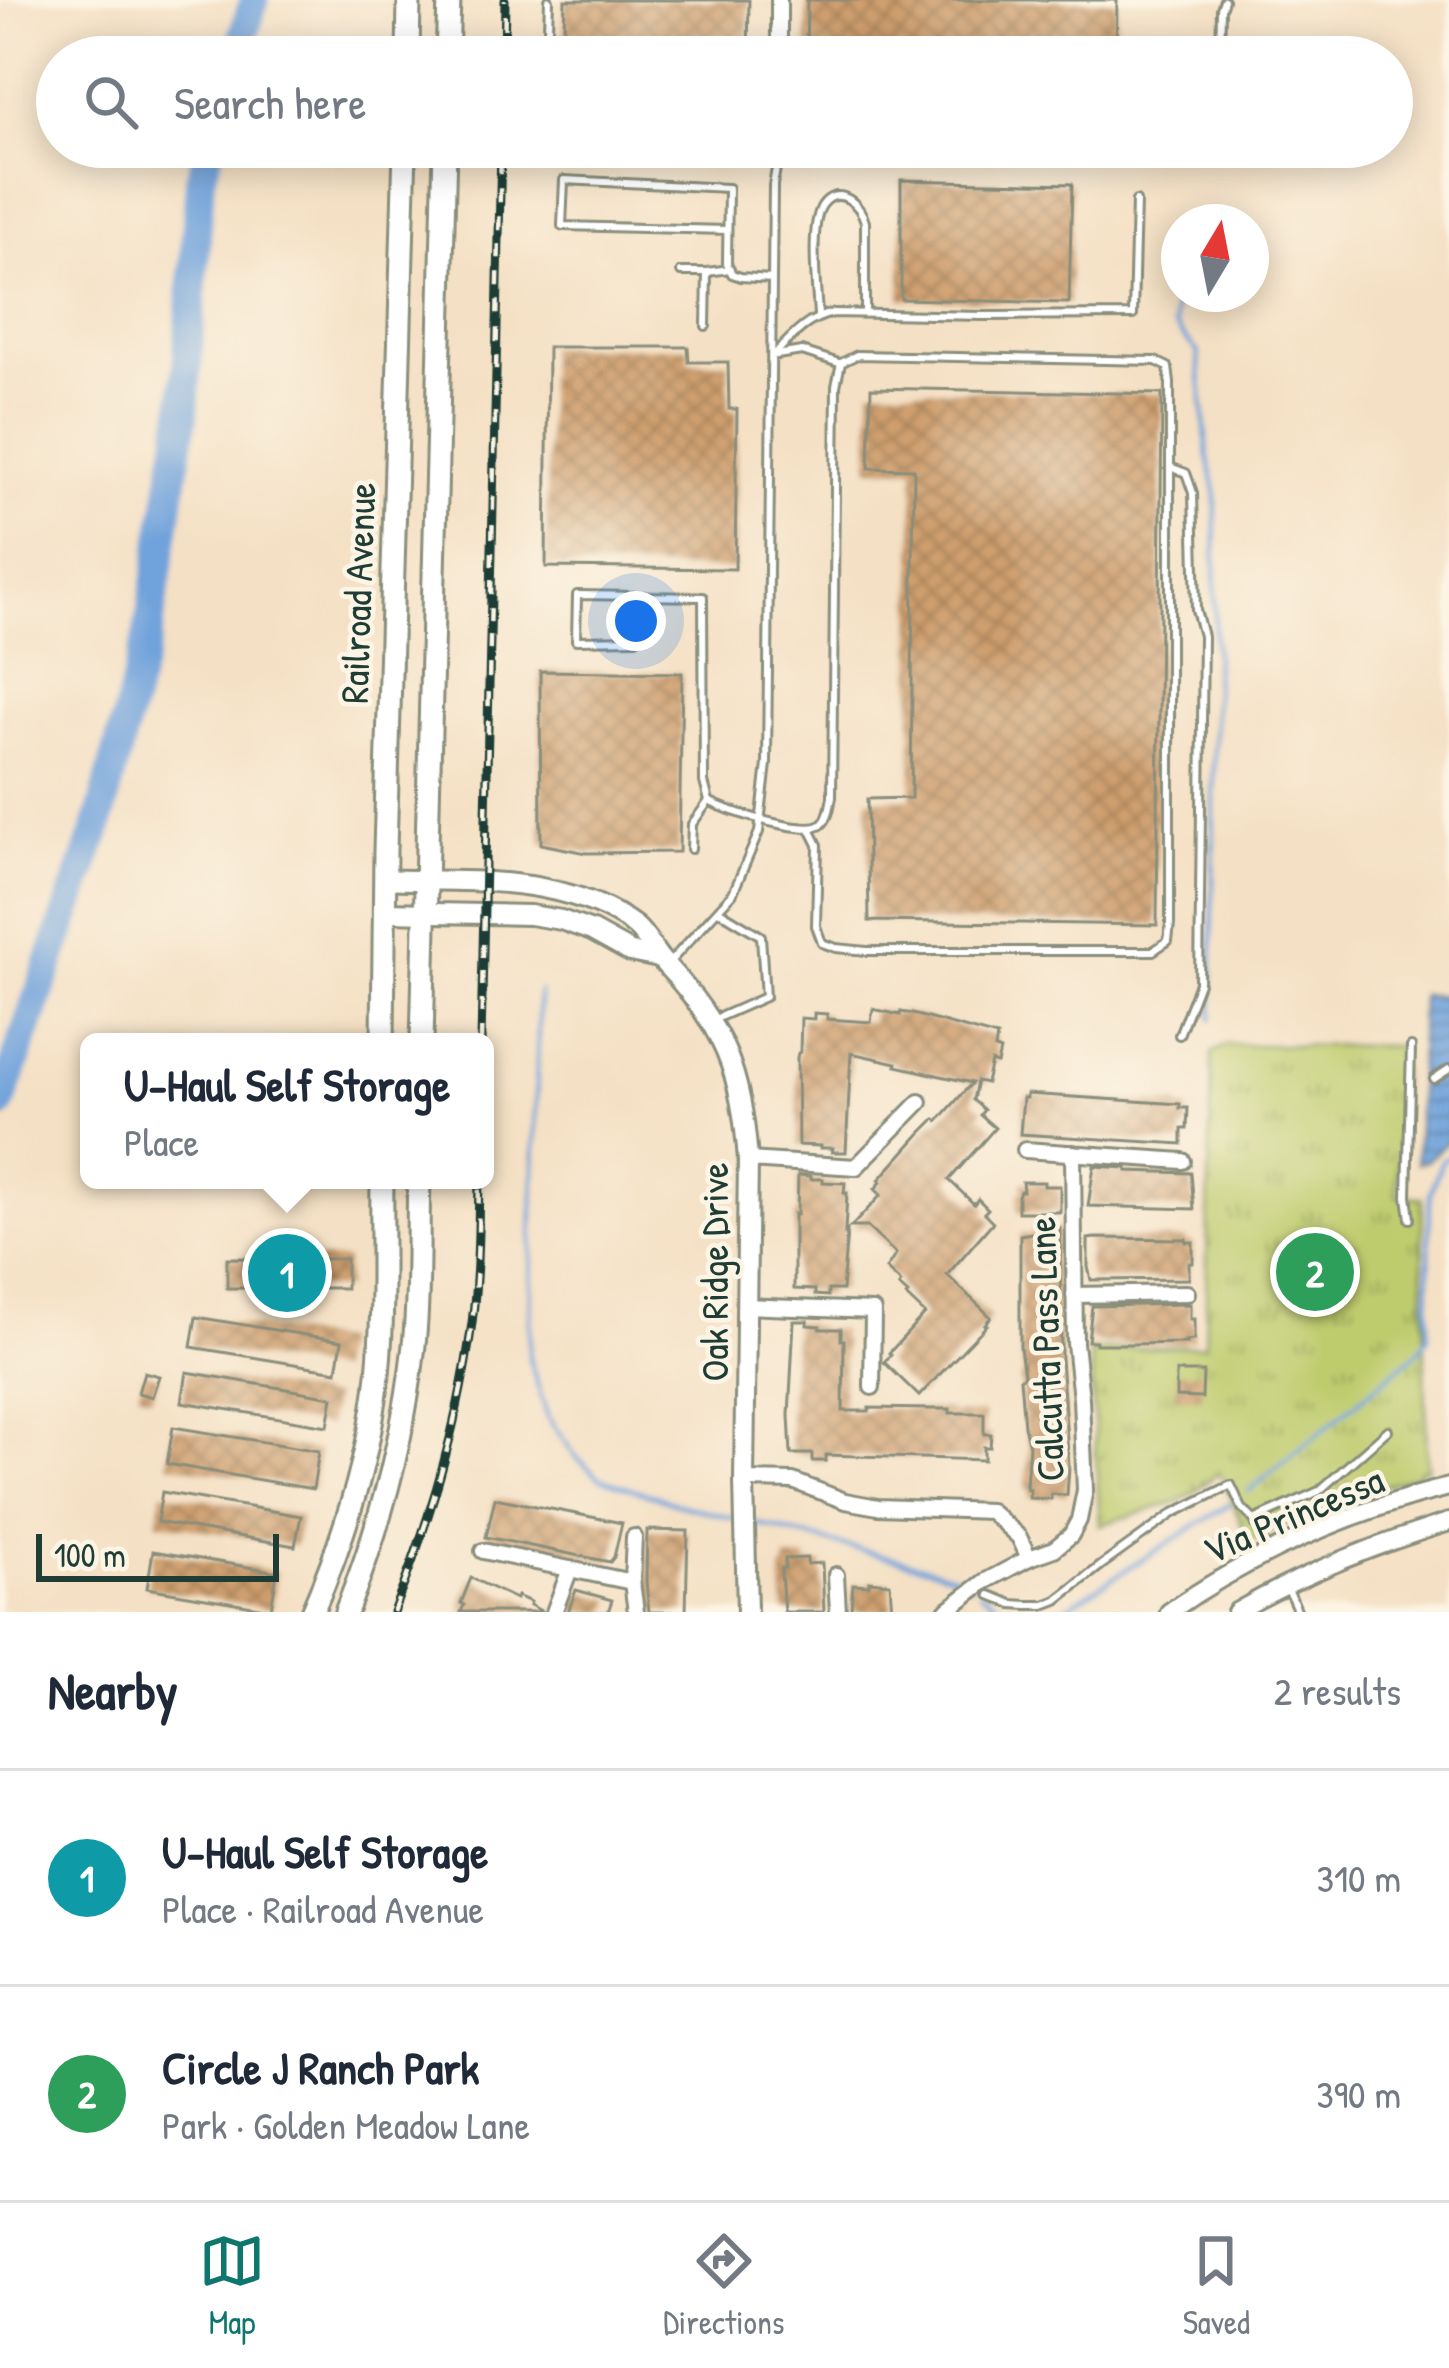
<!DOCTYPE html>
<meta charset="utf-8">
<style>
:root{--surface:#fff;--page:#f2f2f3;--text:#1f2937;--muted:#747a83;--line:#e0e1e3;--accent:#0f766e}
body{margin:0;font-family:"Patrick Hand",sans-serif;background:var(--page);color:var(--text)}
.compass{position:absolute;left:1161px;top:204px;width:108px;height:108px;border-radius:50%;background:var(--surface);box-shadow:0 6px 30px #0003;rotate:10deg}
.scale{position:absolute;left:36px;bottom:30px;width:243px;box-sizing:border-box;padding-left:12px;border:6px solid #1f3d34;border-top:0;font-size:33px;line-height:42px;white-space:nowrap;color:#1f3d34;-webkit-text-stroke:9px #fcf5e5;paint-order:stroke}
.you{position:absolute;left:636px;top:621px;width:42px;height:42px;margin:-30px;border:9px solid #fff;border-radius:50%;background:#1a73e8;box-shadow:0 0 0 18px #1a73e833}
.badge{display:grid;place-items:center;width:78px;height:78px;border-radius:50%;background:var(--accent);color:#fff;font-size:39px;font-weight:700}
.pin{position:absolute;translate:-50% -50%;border:6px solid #fff;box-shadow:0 3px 12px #0006}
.popup{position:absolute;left:80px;top:1033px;width:414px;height:156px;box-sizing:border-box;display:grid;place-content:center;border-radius:18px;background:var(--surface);filter:drop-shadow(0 3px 9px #0005);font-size:39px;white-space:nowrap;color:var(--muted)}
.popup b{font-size:45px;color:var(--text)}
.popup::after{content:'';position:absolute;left:50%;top:100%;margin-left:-24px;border:24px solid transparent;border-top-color:var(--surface)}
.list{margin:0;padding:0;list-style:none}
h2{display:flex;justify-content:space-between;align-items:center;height:156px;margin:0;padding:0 48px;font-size:51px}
h2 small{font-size:39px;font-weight:400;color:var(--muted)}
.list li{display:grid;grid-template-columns:78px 1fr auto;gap:36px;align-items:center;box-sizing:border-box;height:216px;padding:0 48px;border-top:3px solid var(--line)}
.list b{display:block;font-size:45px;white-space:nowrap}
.list p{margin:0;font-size:39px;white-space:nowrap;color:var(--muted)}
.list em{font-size:39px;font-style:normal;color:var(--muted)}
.icon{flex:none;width:66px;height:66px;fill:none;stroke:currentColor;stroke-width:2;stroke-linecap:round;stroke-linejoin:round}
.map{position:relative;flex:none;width:1449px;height:1612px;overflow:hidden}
.search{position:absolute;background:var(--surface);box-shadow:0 6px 30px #0003;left:36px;right:36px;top:36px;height:132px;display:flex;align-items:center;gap:30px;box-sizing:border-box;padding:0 42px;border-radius:66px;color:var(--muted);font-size:45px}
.sheet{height:588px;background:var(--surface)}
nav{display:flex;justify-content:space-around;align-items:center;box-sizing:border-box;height:168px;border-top:3px solid var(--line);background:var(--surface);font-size:33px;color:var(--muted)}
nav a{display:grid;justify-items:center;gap:6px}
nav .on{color:var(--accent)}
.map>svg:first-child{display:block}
</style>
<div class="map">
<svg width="1449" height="1612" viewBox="0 0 1449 1612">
<defs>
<pattern id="park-tufts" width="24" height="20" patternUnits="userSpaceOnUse" patternTransform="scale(3)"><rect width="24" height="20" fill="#bfcc6e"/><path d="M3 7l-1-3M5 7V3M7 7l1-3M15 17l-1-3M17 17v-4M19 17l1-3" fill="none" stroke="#9ba75b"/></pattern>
<pattern id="water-rules" width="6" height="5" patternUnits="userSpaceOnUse" patternTransform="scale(3)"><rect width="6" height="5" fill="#6fa2db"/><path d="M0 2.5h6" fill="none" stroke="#5b85b2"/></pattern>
<pattern id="building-cross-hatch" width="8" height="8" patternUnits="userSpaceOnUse" patternTransform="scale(3)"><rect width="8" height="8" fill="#cf9f6e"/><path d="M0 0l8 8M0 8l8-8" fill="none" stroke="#a7835b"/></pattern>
</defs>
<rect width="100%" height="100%" fill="#fcf5e5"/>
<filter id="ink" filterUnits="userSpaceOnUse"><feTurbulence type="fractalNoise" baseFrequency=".00833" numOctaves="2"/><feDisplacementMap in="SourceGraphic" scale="24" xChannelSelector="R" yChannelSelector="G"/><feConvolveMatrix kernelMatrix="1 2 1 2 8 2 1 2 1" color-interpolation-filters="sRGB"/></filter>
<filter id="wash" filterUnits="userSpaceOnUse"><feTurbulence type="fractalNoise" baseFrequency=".004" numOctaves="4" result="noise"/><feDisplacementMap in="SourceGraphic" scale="48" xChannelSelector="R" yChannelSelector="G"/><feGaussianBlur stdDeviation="2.7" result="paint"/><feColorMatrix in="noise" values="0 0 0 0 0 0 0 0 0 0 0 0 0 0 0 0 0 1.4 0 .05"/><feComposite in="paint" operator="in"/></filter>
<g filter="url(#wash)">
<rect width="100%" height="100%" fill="#f4e0c4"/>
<!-- park -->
<polygon fill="url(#park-tufts)" stroke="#6f8451" stroke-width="3" points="1227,1045 1402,1046 1397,1195 1422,1198 1427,1468 1419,1470 1419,1474 1328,1505 1249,1541 1219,1472 1193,1494 1179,1501 1100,1525 1090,1351 1205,1345 1212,1053"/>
<!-- water -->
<polygon fill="url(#water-rules)" stroke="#477088" stroke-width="3" points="1421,995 1446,996 1449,1140 1426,1161 1417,1163"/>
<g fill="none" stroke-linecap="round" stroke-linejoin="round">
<!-- stream -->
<g stroke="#6fa2db" stroke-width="4.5">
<polyline points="1179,247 1172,248 1175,326 1198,353 1208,458 1216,490 1212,1018"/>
<polyline points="539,991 529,1358 548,1418 575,1456 600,1478 681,1505 740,1520"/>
<polyline points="1249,1491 1418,1352 1428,1337 1430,1193 1442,1160 1449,1156"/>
<polyline points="751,1522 915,1564 956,1576 970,1585"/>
<polyline points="980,1592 1010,1612"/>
<polyline points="1059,1612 1229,1505"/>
</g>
<!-- river -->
<g stroke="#6fa2db" stroke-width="30">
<polyline points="237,57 254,0"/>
<polyline points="0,1105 97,829 147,639 184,411 200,179 210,147"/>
</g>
</g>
<g id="blocks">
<!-- building -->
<g fill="url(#building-cross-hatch)">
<polygon points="565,0 749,0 748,57 563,57"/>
<polygon points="807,0 1117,0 1116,57 806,57"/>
<polygon points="901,180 1072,184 1069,303 901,299"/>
<polygon points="548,347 688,347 689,362 728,362 729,409 737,409 735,569 546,567"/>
<polygon points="871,388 1162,394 1157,925 869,921 867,799 911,798 914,469 869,468"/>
<polygon points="540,671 682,673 679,852 586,853 541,844"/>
<polygon points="873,1009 900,1015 901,1012 913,1014 997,1037 995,1049 1000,1051 997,1064 991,1062 986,1083 977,1081 973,1100 984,1110 980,1115 995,1128 949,1180 974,1204 978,1199 988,1209 984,1213 993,1222 947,1275 991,1317 985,1324 987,1325 919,1396 884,1362 891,1355 889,1353 925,1314 906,1296 908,1294 899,1286 901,1283 886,1269 896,1254 867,1227 851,1227 881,1195 875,1189 881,1182 879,1180 921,1133 935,1119 938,1121 972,1083 896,1066 897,1063 851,1053 846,1152 832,1152 833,1148 820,1148 820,1146 798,1145 797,1058 798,1053 800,1052 801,1018 814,1019 814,1013 827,1014 827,1019 871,1022"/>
<polygon points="1027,1094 1180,1104 1180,1108 1188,1108 1187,1129 1182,1129 1182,1144 1020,1134 1023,1098 1027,1098"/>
<polygon points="1094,1166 1127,1168 1127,1171 1191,1173 1194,1209 1088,1206"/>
<polygon points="798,1175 811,1176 811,1179 823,1179 823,1182 845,1183 844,1193 847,1193 845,1233 847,1231 842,1290 828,1290 828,1296 815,1295 815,1290 794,1289 794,1214 797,1215"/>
<polygon points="1022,1182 1044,1182 1044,1186 1060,1186 1060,1212 1018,1212 1018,1196 1020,1191 1023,1191"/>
<polygon points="1060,1228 1061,1358 1069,1467 1067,1495 1051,1494 1051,1499 1029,1498 1030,1489 1027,1489 1026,1485 1029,1446 1024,1426 1020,1379 1024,1375 1020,1348 1020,1235"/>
<polygon points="1094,1238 1186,1239 1186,1242 1193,1242 1193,1263 1189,1263 1189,1279 1091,1280 1088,1267 1088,1239"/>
<polygon points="227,1258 346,1259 346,1288 227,1288"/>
<polygon points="1190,1304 1190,1319 1194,1319 1194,1340 1185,1341 1186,1343 1129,1344 1096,1344 1096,1341 1088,1341 1092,1306"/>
<polygon points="196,1317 342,1341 337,1371 191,1347"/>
<polygon points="794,1321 808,1321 807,1325 820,1326 820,1329 841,1329 841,1340 844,1340 843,1411 869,1411 869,1408 931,1409 950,1409 950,1413 984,1413 984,1434 991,1434 990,1447 984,1447 984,1460 826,1455 826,1461 812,1461 812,1454 791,1454 789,1415"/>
<polygon points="144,1372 159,1376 152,1397 138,1393"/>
<polygon points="187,1372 333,1397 328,1426 182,1402"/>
<polygon points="1176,1372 1203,1372 1202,1398 1176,1397"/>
<polygon points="173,1427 319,1451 313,1489 167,1464"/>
<polygon points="162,1492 301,1516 295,1546 157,1522"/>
<polygon points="495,1498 622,1523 614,1557 610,1562 486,1537"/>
<polygon points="647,1530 688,1531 686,1612 649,1612 646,1581"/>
<polygon points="153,1551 277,1572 271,1609 147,1588"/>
<polygon points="807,1558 807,1564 822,1563 824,1612 784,1612 781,1573 782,1568 785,1568 785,1559"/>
<polygon points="471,1578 516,1599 517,1596 531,1602 530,1605 543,1612 461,1612 464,1605 461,1603"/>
<polygon points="869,1581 890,1583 892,1612 853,1612 851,1609 853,1584 869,1585"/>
<polygon points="576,1590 612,1600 608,1612 568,1612"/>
</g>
</g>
</g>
<g filter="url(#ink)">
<use href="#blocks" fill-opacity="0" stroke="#8a8e7c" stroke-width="3"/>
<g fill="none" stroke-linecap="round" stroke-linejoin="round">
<!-- service casing -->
<g stroke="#8a8e7c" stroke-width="12">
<g id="service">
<polyline points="547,57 549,0"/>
<polyline points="1220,57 1221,9 1224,0"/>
<polyline points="563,147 778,154 1109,154 1186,151 1203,147"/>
<polyline points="727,230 562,226 564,180 728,188 727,263 732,274 741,277 772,279"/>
<polyline points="681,272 707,272"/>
<path d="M818 316C817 291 808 220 824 203 840 185 861 205 865 222V313"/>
<polyline points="706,326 707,272 730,269"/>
<polyline points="777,355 802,351 839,363"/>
<path d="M773 356C791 337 807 318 833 313L983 316 1133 315 1136 201"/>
<polyline points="1170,467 1186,473 1193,493 1196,610 1203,636 1199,983 1179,1035"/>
<path d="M637 597 636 639 576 640 577 595 703 597 704 782 709 801C725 811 806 836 821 825 829 819 830 806 832 797L836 386 841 363 857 355 1156 361 1168 367 1170 383V924L1168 941 1153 951H867L836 948 822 943 816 926 818 845 810 829"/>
<polyline points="691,849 692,824 709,801"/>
<polyline points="667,965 733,893 759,832 767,764 773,185 778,158"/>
<polyline points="715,1019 765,997 761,936 718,910"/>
<polyline points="1434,1079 1449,1069"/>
<polyline points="1410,1219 1407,1196 1411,1047"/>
<polyline points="1266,1549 1254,1520 1319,1491 1388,1430"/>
<polyline points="1287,1587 1298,1612"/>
<polyline points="990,1595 1012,1604 1027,1605 1044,1605 1057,1600 1103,1564 1174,1513 1231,1485 1242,1508 1254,1520"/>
</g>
</g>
<!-- minor casing -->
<g stroke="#8a8e7c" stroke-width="20">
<g id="minor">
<polyline points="779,57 779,0"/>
<polyline points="778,154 778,147"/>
<polyline points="1025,1150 1183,1161"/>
<polyline points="748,1160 856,1167 920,1102"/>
<polyline points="1074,1295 1187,1293"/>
<polyline points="745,1306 873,1311 872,1387"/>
<polyline points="744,1480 793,1481 845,1501 878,1507 990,1511 1019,1537 1029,1558"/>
<polyline points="634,1537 632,1582 636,1612"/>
<polyline points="483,1551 632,1582"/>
<polyline points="836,1575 838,1612"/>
<polyline points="554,1612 570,1569"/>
<polyline points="945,1612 984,1582 1029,1558 1054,1549 1071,1535 1079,1520 1085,1490 1081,1399 1075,1343 1073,1153"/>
</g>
</g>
<!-- tertiary casing -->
<g stroke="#8a8e7c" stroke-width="22">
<g id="tertiary">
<path d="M1169 1612C1248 1556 1355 1509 1449 1487"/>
<path d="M1236 1612C1303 1573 1375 1545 1449 1522"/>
</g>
</g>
<!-- secondary casing -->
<g stroke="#8a8e7c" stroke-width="24">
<g id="secondary">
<path d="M385 879C436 882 491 878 542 888 573 894 609 906 635 926 647 936 653 951 663 962 725 1027 741 1072 748 1160L744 1480 747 1612"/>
<polyline points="384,912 530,915 561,920 592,931 630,952 659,958"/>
</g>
</g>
<!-- primary casing -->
<g stroke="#8a8e7c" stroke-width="27">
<g id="primary">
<polyline points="408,57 409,0"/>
<polyline points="447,57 449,0"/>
<polyline points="383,1042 385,851 405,147"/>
<polyline points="422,1042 445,147"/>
<path d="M312 1612C342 1543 366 1467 376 1392 385 1322 381 1250 382 1180"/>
<path d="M346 1612C380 1527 404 1436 414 1345 420 1291 417 1235 419 1180"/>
</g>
</g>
<!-- service -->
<use href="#service" stroke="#fff" stroke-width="6"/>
<!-- minor -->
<use href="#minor" stroke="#fff" stroke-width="14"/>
<!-- tertiary -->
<use href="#tertiary" stroke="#fff" stroke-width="16"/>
<!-- secondary -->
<use href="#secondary" stroke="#fff" stroke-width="18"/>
<!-- primary -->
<use href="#primary" stroke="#fff" stroke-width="21"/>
<!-- rail casing -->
<g stroke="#1f3d34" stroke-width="9">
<g id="rail">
<polyline points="504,57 505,0"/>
<polyline points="481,1042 501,147"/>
<path d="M393 1612C429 1524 456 1431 470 1337 478 1285 478 1232 479 1180"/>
</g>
</g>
<!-- rail -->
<use href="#rail" stroke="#fcf5e5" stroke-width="4.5" stroke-dasharray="14" stroke-linecap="butt"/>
</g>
</g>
<g text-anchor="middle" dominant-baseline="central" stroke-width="9" stroke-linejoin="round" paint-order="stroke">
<!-- street labels -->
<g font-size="39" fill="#1f3d34" stroke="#fcf5e5">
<text transform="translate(357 593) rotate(-88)">Railroad Avenue</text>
<text transform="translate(713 1272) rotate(-90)">Oak Ridge Drive</text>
<text transform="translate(1045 1349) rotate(-92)">Calcutta Pass Lane</text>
<text transform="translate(1293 1514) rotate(-23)">Via Princessa</text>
</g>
</g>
</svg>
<svg class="compass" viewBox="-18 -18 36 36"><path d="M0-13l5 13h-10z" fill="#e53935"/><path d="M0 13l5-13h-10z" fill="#747a83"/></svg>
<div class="scale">100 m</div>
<div class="you"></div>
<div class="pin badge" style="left:287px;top:1273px;background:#0f9aa8">1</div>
<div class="popup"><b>U-Haul Self Storage</b>Place</div>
<div class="pin badge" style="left:1315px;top:1272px;background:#2e9e5b">2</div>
<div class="search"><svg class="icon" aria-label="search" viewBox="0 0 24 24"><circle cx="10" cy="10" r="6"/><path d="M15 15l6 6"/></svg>Search here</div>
</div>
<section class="sheet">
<h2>Nearby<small>2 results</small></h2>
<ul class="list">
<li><span class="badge" style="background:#0f9aa8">1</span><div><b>U-Haul Self Storage</b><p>Place · Railroad Avenue</p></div><em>310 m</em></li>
<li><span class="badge" style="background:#2e9e5b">2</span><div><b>Circle J Ranch Park</b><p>Park · Golden Meadow Lane</p></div><em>390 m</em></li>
</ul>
</section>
<nav>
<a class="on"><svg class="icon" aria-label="map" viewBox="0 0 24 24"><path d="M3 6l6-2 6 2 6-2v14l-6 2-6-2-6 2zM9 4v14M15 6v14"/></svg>Map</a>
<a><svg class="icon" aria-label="directions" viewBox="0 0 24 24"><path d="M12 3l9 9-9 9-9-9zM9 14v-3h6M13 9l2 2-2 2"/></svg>Directions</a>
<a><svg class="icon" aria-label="saved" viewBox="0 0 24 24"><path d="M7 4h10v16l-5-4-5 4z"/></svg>Saved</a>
</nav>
